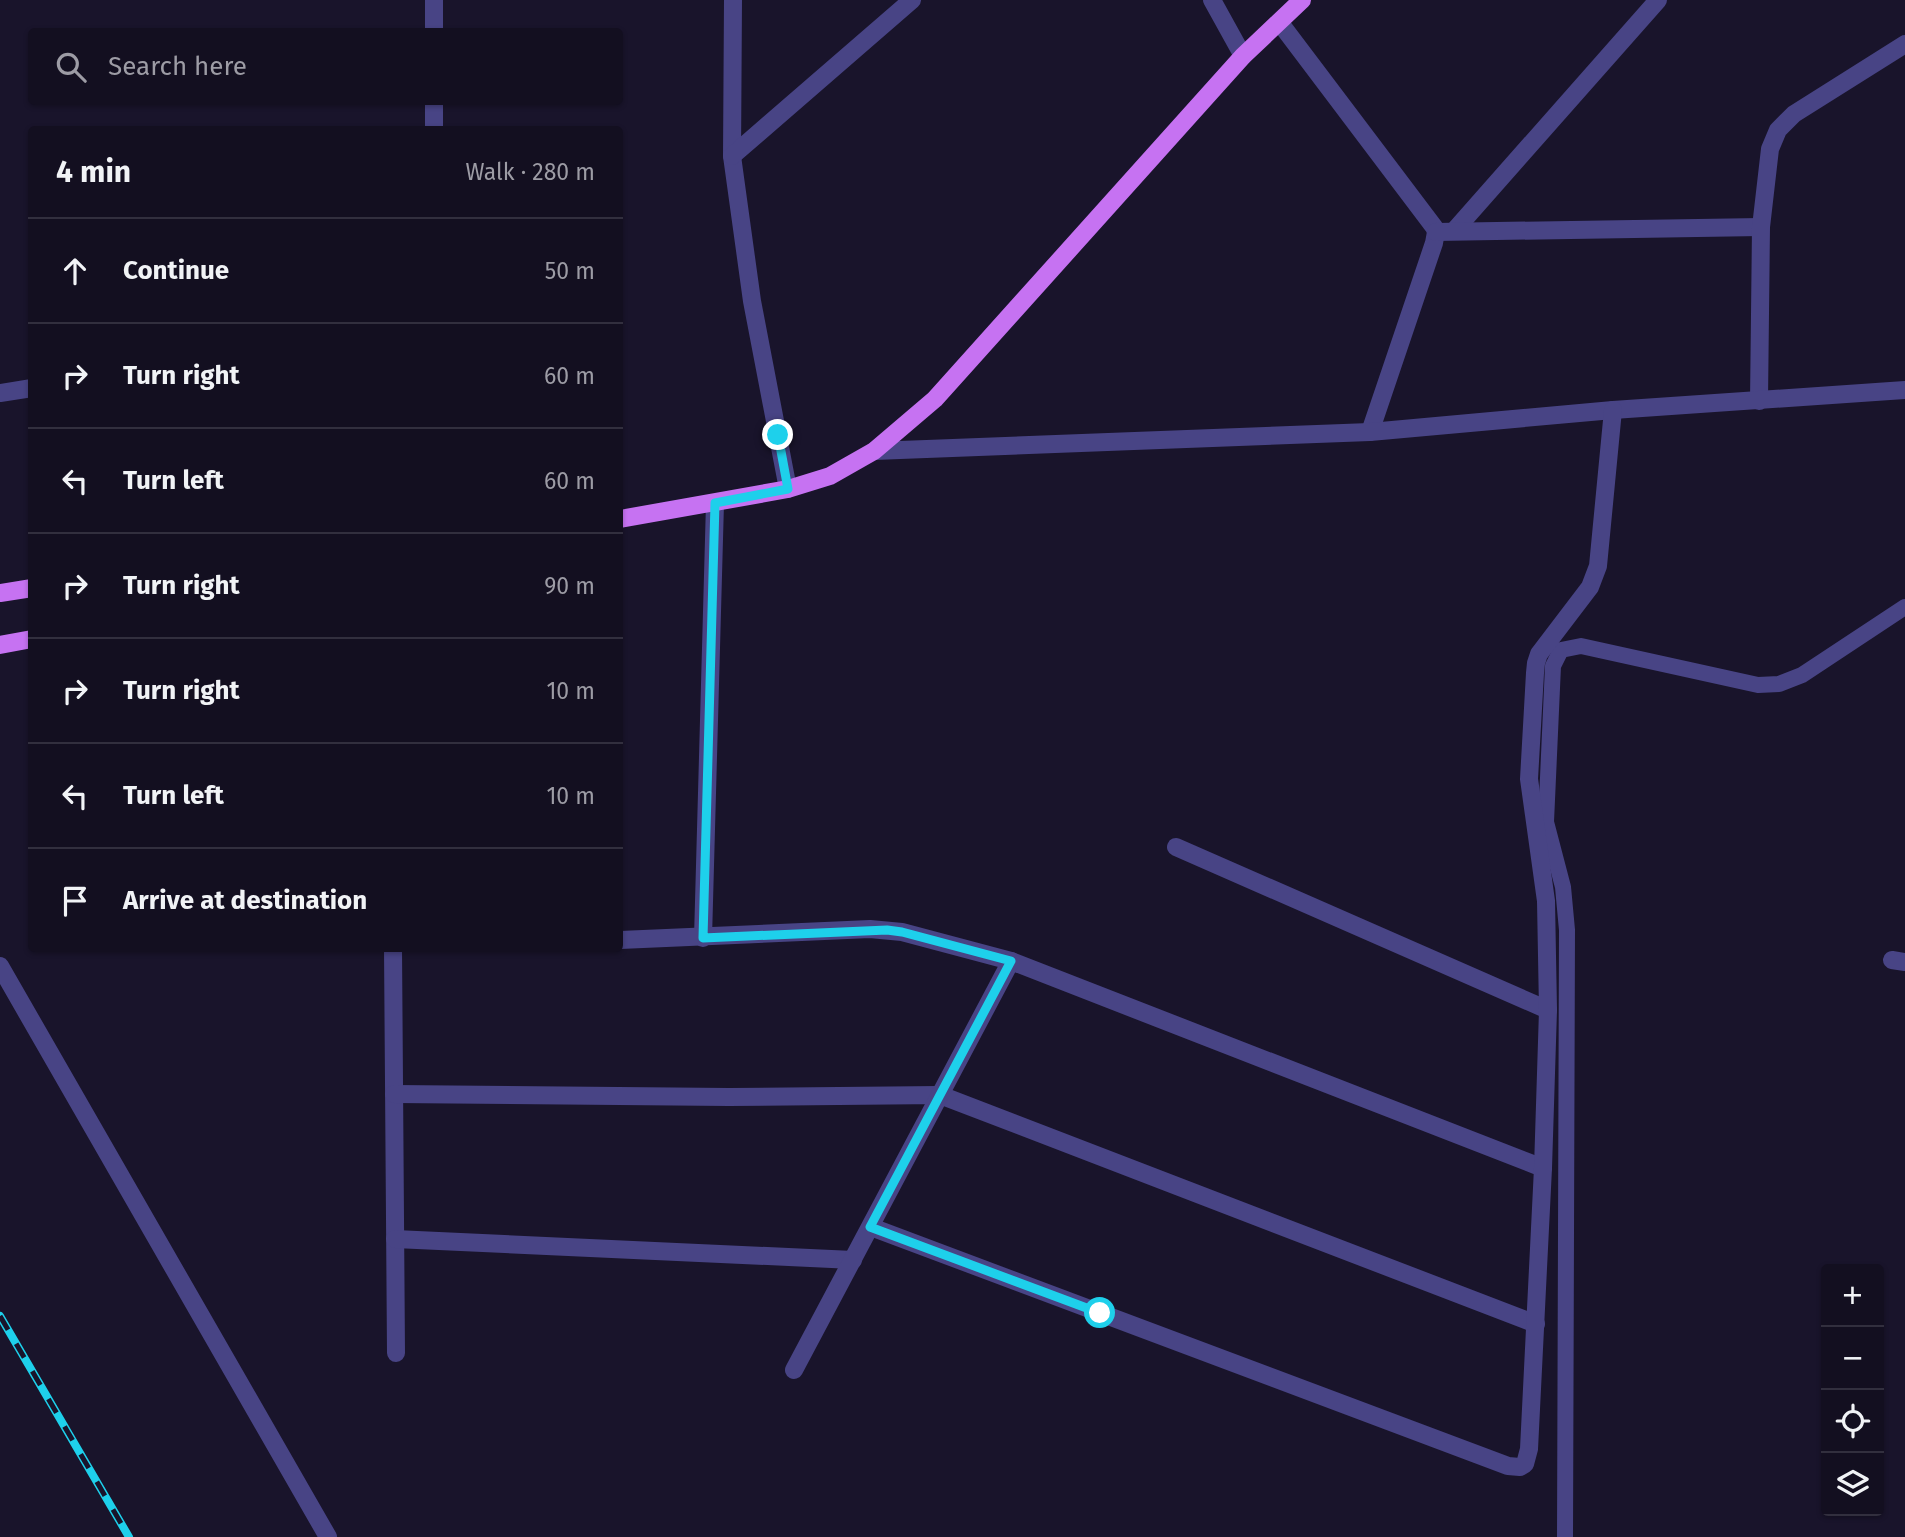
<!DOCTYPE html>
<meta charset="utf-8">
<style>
:root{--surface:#130f20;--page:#1c1829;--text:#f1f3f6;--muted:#9d9ca5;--line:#322f3e}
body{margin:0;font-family:"Fira Sans",sans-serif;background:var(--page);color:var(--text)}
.controls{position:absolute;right:21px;bottom:21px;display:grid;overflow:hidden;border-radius:7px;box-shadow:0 2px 5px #0004}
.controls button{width:63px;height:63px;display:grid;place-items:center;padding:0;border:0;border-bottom:2px solid var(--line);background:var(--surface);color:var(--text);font:35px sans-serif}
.stop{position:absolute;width:21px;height:21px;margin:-16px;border:5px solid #1ed0eb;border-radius:50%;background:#fff}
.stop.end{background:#1ed0eb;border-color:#fff;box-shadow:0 2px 7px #0008}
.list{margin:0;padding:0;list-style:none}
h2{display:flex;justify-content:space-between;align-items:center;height:91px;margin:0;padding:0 28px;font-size:30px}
h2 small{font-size:23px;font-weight:400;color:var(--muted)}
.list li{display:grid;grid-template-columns:46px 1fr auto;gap:21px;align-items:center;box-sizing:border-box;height:105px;padding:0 28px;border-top:2px solid var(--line)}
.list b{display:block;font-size:26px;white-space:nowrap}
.list em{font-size:23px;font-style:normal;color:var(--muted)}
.icon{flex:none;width:38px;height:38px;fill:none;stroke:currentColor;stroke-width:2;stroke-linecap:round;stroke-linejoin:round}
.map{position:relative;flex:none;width:1905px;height:1537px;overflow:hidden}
.search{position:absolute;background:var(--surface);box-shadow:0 2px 5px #0004;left:28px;top:28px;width:595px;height:77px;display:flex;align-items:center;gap:18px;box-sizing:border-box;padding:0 24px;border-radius:7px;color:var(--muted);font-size:26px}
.panel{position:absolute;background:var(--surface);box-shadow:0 2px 5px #0004;left:28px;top:126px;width:595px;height:826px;border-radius:7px}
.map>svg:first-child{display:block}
</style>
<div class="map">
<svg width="1905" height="1537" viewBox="0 0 1905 1537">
<rect width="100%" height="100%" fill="#19142b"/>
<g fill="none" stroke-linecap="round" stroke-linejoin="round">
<!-- service -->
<polyline stroke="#484485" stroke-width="16" points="1565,1537 1567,930 1563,887 1546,822 1553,666 1561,650 1581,646 1758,685 1779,684 1802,675 1905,607"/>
<!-- minor -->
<g stroke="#484485" stroke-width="18">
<polyline points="733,0 732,156 752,301 788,489"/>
<polyline points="1212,0 1243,56"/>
<polyline points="1280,23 1434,227 1436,232 1434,243 1370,432"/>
<polyline points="434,32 434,0"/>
<polyline points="434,130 434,102"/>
<polyline points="732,156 912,0"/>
<polyline points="1454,231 1658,0"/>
<polyline points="1436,232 1761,227"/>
<polyline points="0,393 32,388"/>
<polyline points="1759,401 1761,227 1770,149 1778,130 1794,114 1905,44"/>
<polyline points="874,451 1370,432 1613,410 1905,390"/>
<polyline points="1176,847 1548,1010"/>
<polyline points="703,938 715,503"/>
<polyline points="620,940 870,929 902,932 1011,961 1543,1168"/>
<polyline points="393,948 396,1353"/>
<polyline points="1892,960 1905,962"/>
<polyline points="0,966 328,1537"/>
<polyline points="394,1094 729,1097 940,1095 1536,1324"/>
<polyline points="871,1227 1508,1466 1520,1467 1525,1464 1529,1449 1543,1168 1548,1010 1546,901 1529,779 1535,673 1536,663 1539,654 1590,587 1598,566 1613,410"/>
<polyline points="395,1239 853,1260"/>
<polyline points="794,1370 1011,961"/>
</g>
<!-- primary -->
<g stroke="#c672f2" stroke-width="18">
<polyline points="620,519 788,489 830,476 874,451 935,399 1243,56 1302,0"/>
<polyline points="0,593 32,588"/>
<polyline points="0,645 32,639"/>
</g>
<!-- rail casing -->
<g stroke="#1ed0eb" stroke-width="8">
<polyline id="rail" points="0,1316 129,1537"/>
</g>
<!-- rail -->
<use href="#rail" stroke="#19142b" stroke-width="5" stroke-dasharray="16" stroke-linecap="butt"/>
</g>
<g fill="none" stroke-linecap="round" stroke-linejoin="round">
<!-- route -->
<polyline stroke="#1ed0eb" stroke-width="9" points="778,435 788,489 715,503 703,938 887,930 902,932 1011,961 870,1227 1100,1313"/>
</g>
</svg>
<div class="controls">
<button>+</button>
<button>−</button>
<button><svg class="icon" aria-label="locate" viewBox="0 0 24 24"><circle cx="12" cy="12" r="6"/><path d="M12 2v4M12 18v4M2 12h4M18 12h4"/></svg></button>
<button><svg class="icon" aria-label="layers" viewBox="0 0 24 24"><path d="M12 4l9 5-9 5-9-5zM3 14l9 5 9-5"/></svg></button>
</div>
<div class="stop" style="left:1100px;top:1313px"></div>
<div class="stop end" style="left:778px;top:435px"></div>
<div class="search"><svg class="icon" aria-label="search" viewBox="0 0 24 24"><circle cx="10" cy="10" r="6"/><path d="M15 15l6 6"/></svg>Search here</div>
<section class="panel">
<h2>4 min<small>Walk · 280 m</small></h2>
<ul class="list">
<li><svg class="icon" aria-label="ahead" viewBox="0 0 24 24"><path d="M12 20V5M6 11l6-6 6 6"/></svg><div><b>Continue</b></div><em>50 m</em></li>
<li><svg class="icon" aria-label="right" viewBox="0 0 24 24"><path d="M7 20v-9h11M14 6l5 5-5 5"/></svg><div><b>Turn right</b></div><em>60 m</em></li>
<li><svg class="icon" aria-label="left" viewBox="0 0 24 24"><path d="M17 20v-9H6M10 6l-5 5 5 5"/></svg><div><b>Turn left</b></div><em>60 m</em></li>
<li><svg class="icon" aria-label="right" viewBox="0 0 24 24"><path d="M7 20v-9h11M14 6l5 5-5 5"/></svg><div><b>Turn right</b></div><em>90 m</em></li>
<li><svg class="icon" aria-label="right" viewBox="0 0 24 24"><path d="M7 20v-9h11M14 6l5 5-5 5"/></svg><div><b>Turn right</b></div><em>10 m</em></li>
<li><svg class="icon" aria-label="left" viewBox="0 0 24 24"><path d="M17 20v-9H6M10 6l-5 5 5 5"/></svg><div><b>Turn left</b></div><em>10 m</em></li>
<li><svg class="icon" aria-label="arrive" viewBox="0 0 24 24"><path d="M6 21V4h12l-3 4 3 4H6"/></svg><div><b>Arrive at destination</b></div></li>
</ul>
</section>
</div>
